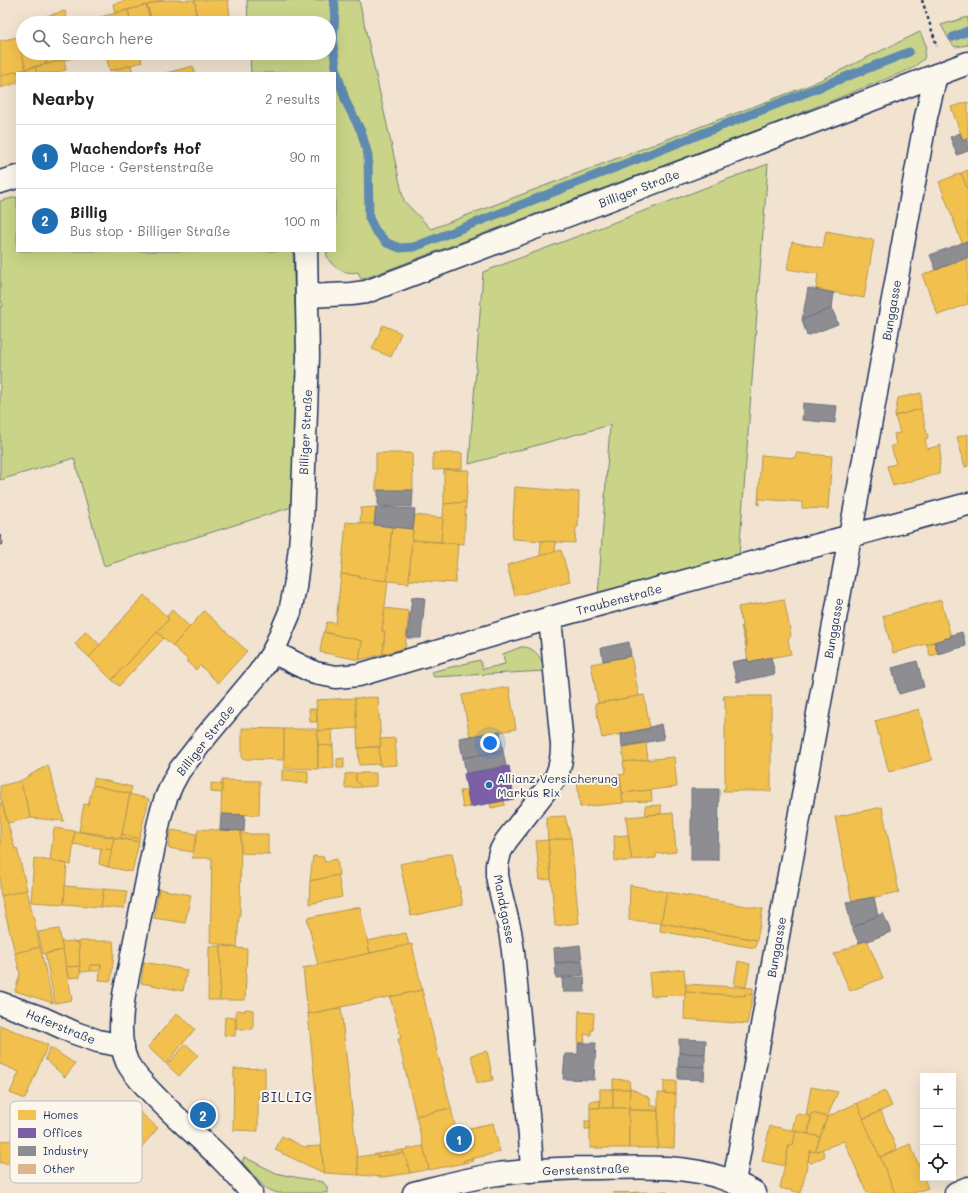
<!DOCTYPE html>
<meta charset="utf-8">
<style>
:root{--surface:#fff;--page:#f6f6f6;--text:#202124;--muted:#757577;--line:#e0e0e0;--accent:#1f6fb2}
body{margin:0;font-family:Mali,sans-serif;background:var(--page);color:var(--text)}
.controls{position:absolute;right:12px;bottom:12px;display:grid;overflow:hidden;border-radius:0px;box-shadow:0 4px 16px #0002}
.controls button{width:36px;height:36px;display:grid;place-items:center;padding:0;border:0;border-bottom:1px solid var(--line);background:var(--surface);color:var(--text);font:20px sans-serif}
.you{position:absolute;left:490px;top:743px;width:14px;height:14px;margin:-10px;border:3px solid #fff;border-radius:50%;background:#1a73e8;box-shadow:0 0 0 6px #1a73e833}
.badge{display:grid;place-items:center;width:26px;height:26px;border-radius:50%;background:var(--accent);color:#fff;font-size:13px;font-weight:700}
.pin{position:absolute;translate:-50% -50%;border:2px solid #fff;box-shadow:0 1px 4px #0006}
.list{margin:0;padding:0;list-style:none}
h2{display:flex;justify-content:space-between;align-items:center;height:52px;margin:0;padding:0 16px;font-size:17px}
h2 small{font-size:13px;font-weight:400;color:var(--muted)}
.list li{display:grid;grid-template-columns:26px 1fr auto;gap:12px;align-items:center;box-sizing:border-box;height:64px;padding:0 16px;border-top:1px solid var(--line)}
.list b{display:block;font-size:15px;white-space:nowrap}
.list p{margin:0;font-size:13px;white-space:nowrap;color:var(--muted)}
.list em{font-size:13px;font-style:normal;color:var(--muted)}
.icon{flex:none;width:22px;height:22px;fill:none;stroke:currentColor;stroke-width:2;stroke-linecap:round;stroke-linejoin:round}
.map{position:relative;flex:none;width:968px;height:1193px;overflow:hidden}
.search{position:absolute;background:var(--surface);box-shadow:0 4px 16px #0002;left:16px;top:16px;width:320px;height:44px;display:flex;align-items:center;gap:10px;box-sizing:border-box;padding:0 14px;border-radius:22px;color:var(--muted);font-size:15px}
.panel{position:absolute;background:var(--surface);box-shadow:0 4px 16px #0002;left:16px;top:72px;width:320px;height:180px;border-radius:0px}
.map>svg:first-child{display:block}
</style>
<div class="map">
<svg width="968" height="1193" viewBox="0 0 968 1193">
<rect width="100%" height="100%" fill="#f2e3d0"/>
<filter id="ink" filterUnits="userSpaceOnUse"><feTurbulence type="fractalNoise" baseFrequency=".025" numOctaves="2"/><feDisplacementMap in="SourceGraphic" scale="8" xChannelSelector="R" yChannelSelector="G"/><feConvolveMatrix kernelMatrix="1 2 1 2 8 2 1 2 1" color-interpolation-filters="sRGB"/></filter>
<g filter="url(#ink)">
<!-- green -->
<g fill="#c9d488" stroke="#728273">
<path d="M247 0H359L404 201 431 229 810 85 920 32 926 45 924 59 911 69 760 129 366 278 361 279 358 272C344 275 329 267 326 252L335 251V73H251L250 53H329V23H248Z"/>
<polygon points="968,17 968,45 955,47 950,41 941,25"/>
<polygon points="768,164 739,556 598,596 610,425 469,464 483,272"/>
<polygon points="17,197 17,251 293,251 296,329 297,415 292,507 104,566 74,458 0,480 0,307 3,306 0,297 0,201"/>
<path d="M521 647C535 646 542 659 546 671L434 677 431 672 480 660 483 669 505 664 503 654Z"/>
<polygon points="244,1157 276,1173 289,1176 323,1182 327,1187 327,1193 277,1193 265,1188 242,1162"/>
</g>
<!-- homes -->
<g fill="#f2c14e" stroke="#b29553">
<polygon points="127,0 164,0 147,5 153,23 151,23 146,5 115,13 113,4"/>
<polygon points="164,0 195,0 196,14 163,23 153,23 147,5"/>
<polygon points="195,0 228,0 230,17 197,20"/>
<polygon points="146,5 150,19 131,23 128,10"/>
<polygon points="128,10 131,23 97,23 96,18"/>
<polygon points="65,11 68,23 36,23 35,19"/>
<polygon points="150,19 151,23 133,23"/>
<polygon points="23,35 23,53 44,53 47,63 26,69 17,37"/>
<polygon points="17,37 26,69 0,76 0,41"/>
<polygon points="44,53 76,53 77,57 47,64"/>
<polygon points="105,53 140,53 142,62 110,71"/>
<polygon points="64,60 66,70 55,73 37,73 35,67"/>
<polygon points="131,65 133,73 115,73 114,70"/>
<polygon points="193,66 195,73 166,73"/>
<polygon points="35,67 37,73 27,73 26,69"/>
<polygon points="26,69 27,73 17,73 17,83 0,88 0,76"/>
<polygon points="968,102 968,137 963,140 951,107"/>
<polygon points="968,170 968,191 961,173"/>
<polygon points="961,173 968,191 968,241 962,243 939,182"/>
<polygon points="826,231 874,240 864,298 816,289 818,274 787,269 792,242 823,248"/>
<polygon points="968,258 968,304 938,315 922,275"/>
<polygon points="383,325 401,333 391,357 372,349"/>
<polygon points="921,393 921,409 895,416 898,398"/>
<polygon points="921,409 928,438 925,439 927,449 941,445 939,474 893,486 887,466 896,464 891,446 896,445 894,434 900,433 895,416"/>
<polygon points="968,434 968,466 965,467 957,437"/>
<polygon points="376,453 412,453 413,490 376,491"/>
<polygon points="433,453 462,453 462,469 433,470"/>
<polygon points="796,453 832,456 828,509 802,508 802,502 759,499 759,505 758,504 761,455 795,458"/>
<polygon points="444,470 469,470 466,502 444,504"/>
<polygon points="515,487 579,492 578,527 576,527 575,543 512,539"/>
<polygon points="466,502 464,544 441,542 444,504"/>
<polygon points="376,507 374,525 360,524 361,508"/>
<polygon points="415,515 443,518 441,542 412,540"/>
<polygon points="346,522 392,526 387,581 359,578 359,576 341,574"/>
<polygon points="392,527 413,529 409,583 387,581"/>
<polygon points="412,540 458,544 455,583 409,580"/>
<polygon points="541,541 556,542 555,552 540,556"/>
<polygon points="561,550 570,581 515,596 507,565"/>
<polygon points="341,574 359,576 359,578 388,581 382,631 385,631 383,654 359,660 362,641 324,632 327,622 336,623"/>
<polygon points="144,595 169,619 112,680 89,657"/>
<polygon points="784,599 791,635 788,640 791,654 748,662 746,647 747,646 738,607"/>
<polygon points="941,600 951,637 893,653 883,616"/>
<polygon points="385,608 409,611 405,648 383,654 385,631 382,631"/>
<polygon points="172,610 190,627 173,646 157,632 169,619 167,616"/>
<polygon points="204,611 247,651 218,683 200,665 196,670 186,661 188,660 173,646"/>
<polygon points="742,625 747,646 746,647 741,626"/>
<polygon points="86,631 100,645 89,657 75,644"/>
<polygon points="157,632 164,638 119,686 112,680"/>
<polygon points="323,632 362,641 359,660 320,652"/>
<polygon points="934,642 938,654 930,656 927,644"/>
<polygon points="631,656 639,696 598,703 591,664"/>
<polygon points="509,687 516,729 470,737 462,695"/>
<polygon points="644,695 650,728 602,738 595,704"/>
<polygon points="724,696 771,696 771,791 723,791 723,789 725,789 725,699 723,699"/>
<polygon points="378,697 381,746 358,748 355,698"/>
<polygon points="355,698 357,728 318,731 316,700"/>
<polygon points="309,709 316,709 317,722 310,722"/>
<polygon points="919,709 932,760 889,772 875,721"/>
<polygon points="242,728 284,729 284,760 242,759"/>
<polygon points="284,729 317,729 318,769 284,768"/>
<polygon points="332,730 333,746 318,745 318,731"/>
<polygon points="395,738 397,765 380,766 379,747 381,746 380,739"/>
<polygon points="646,743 648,760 624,762 622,747"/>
<polygon points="318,745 333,746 334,768 318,769"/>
<polygon points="379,747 380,764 359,765 358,748"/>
<polygon points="674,757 677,787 622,793 620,775 625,774 623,762"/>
<polygon points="344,758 344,768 337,768 337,759"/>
<polygon points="48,765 63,818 64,821 31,818 20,781"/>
<polygon points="282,770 308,771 308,783 282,781"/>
<polygon points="356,773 356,781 362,787 345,788 345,774"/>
<polygon points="356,773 376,773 376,786 362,787 356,781"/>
<polygon points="620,775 623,803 580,807 577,780"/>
<polygon points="94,778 132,787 130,794 93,785"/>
<polygon points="222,780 260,781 259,815 221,814"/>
<polygon points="20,781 31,818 8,823 0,796 0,786"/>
<polygon points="211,783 222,784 222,793 211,792"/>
<polygon points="93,785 130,794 121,838 79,831 84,804 88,805"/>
<polygon points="467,790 470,807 463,808 460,791"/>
<polygon points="651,790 652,801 623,802 622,793"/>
<polygon points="130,794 149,799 139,839 122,834"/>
<polygon points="504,801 505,805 491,808 490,803"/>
<polygon points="0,803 2,803 15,849 17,848 27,890 1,896 0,890"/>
<polygon points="661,805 661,814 646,815 645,806"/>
<polygon points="882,807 899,892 852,902 835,817"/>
<polygon points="673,813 676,852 656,854 656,858 631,860 626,817"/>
<polygon points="565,816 571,838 548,840 546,817"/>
<polygon points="54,828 75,831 71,865 50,860"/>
<polygon points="198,829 241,831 240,915 239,917 237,948 210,942 212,858 192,858"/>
<polygon points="171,830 197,834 193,852 168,848"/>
<polygon points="75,831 114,838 112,850 73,844"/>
<polygon points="241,831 244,831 244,834 268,834 268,853 270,854 241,853"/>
<polygon points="122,834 139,839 139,842 121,838"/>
<polygon points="628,835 632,861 615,861 614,836"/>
<polygon points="114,838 139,842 132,872 108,867"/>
<polygon points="571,838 579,923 555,926 548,840"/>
<polygon points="548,840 551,879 540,880 536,841"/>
<polygon points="101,848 112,850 108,867 99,864"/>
<polygon points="452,853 463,905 411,916 400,864"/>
<polygon points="313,856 324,857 324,862 337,859 339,875 310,881"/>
<polygon points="34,858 67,864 64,904 31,902"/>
<polygon points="338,875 342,897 309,904 310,881"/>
<polygon points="630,885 667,892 661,923 629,920"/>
<polygon points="65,886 104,889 101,907 64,904"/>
<polygon points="104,889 127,891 124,909 101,907"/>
<polygon points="159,889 191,895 185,923 154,918"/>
<polygon points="27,890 40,947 15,953 1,896"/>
<polygon points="667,892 763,909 757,940 661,923"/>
<polygon points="360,907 370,953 318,965 307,918"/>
<polygon points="661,923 757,940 755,948 660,931"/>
<polygon points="59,929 63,950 43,954 38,932"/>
<polygon points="406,933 409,945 370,953 367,941"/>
<polygon points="867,940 883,978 850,991 834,954"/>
<polygon points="74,941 74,943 79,942 80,966 66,967 61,942"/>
<polygon points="79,941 113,941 114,953 111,981 99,980 101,965 90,965 91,971 80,972"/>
<polygon points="412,944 422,990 308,1014 303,968"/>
<polygon points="209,946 221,946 220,1000 208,1000"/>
<polygon points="221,946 247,949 245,1000 220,1000"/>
<polygon points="40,947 53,1003 15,991 20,974 15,953"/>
<polygon points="63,950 72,1000 55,1003 45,954"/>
<polygon points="738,961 750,964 746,987 734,985"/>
<polygon points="144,962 187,970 183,991 141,983"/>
<polygon points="90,965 101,965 100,971 91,971"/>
<polygon points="80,966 80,977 69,978 66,967"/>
<polygon points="684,969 686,992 685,992 685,995 651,996 649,973"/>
<polygon points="686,984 753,988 753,995 745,994 745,996 686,992"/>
<polygon points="422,990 451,1108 416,1116 398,1039 401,1038 390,997"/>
<polygon points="685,992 745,996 745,994 753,995 747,1024 684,1019"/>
<polygon points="341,1008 357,1157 359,1175 324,1173 308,1014"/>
<polygon points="245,1009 253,1010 253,1029 236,1029 236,1010 245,1011"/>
<polygon points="580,1010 580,1012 594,1013 593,1030 591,1030 591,1035 584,1034 585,1043 578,1043 579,1011"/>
<polygon points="177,1013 195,1029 166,1064 148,1047"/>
<polygon points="225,1017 236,1018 235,1036 224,1035"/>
<polygon points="0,1025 48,1045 25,1099 10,1093 19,1072 0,1064"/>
<polygon points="186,1044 198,1055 179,1076 167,1065"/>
<polygon points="50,1047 75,1064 65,1077 45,1059"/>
<polygon points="487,1051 493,1080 477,1083 471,1055"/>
<polygon points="265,1068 265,1096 258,1096 258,1131 233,1130 234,1069"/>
<polygon points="613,1079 629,1080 630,1089 613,1089"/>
<rect x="664" y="1081" width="12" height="13"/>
<polygon points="811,1087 838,1092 827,1117 812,1113 811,1116 806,1115"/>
<polygon points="630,1088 650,1098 650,1106 658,1106 658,1110 629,1110"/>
<rect x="600" y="1089" width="13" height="19"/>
<polygon points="613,1089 630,1089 629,1108 613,1108"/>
<polygon points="885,1091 892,1106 863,1119 857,1103"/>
<polygon points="658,1093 676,1094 674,1148 658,1147"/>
<rect x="590" y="1101" width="10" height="7"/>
<polygon points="857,1103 880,1157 895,1193 867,1193 844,1141 815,1152 827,1117"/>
<polygon points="133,1106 158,1128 132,1158 126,1153 122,1157 120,1156 118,1158 101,1143"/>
<polygon points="451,1108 456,1131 493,1123 500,1152 463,1161 464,1163 429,1170 416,1116"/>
<rect x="590" y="1108" width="39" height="40"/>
<polygon points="629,1110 658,1111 658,1148 629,1148"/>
<polygon points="881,1111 897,1150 880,1157 863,1119"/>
<polygon points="812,1113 827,1117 820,1137 808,1134"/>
<polygon points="796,1114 811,1116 808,1134 792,1130"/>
<rect x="585" y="1121" width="5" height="8"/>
<polygon points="770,1126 796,1131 793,1145 789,1145 785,1166 762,1161"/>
<polygon points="796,1131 820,1137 815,1152 810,1151 801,1193 780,1188 789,1145 793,1145"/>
<polygon points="282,1136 304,1147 321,1146 324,1173 275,1150"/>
<polygon points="15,1140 16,1163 0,1163 0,1141"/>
<polygon points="910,1144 923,1175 923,1178 924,1178 928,1188 914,1193 895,1193 880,1157"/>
<polygon points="423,1146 429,1169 410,1173 402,1150"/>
<polygon points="822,1149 825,1156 811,1163 808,1161 810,1151 815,1152"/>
<polygon points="402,1150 404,1153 377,1157 377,1154"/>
<polygon points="404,1153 410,1173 383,1177 359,1175 357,1157 377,1154 377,1157"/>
<polygon points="472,1158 473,1161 464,1163 463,1161"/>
<polygon points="666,1191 667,1193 646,1193"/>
<polygon points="646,1192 646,1193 613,1193"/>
</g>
<!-- offices -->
<polygon fill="#7b5ea7" stroke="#5e5091" points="509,766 514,799 470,807 464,774"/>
<!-- industry -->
<g fill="#8d8d92" stroke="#6b7182">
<polygon points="960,133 963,140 968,137 968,151 957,155 950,137"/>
<polygon points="967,241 968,245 968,257 936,270 930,255"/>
<polygon points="808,288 834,293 832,308 802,320"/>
<polygon points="832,308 838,324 807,336 802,320"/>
<polygon points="803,403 837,406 835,423 802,420"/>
<polygon points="378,490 413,490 412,507 378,506"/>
<polygon points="376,507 415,509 413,529 374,525"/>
<polygon points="412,597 425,598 421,638 407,638"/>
<polygon points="962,632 966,646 938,654 934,642 951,637 951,635"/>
<polygon points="629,642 631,656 603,661 601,648"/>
<polygon points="771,657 775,674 737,682 732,662 748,659 748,662"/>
<polygon points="917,661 924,687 899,694 892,668"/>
<polygon points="661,724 664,739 622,747 621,734 650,728 650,727"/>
<polygon points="500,731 503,751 463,758 459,738"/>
<polygon points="503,751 506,766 466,773 463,758"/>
<polygon points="691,789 719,789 718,860 691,860"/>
<polygon points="221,814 245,815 244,831 220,830"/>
<polygon points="874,897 878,916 852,928 846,902"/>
<polygon points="883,913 891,932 868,941 867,940 859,943 852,928"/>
<polygon points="580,945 582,961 555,963 554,948"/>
<polygon points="582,961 584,975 556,978 555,963"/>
<polygon points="584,977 585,992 563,992 562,978"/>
<polygon points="679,1039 706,1040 705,1054 679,1053"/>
<polygon points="578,1043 596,1043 594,1080 563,1079 565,1054 578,1054"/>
<polygon points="679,1053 705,1054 705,1067 678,1066"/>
<polygon points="678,1066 705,1067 704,1080 678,1079"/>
</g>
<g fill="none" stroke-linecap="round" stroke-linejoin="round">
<!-- stream -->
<g stroke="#5e8ab2" stroke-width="9">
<polyline points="334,0 335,10 333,45 337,73 346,102 361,131 368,155 369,218 375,230 387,243 400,248 414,247 909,52"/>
<polyline points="953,37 968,31"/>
</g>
</g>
<!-- building -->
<polygon fill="#deb48e" stroke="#1b2f5e" points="0,535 3,544 0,545"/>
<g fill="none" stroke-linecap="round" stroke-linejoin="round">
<!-- minor casing -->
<g stroke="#1b2f5e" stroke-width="25">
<g id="minor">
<polyline points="0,182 17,177"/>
<polyline points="307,296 351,294 366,292 968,63"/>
<polyline points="273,652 315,673 336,677 359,675 550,618 968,504"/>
<polyline points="0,1003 42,1018 75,1033 98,1041 123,1046"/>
<path d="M532 1171 530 1137 513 951 510 931 499 886 497 875V865L500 852 506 841 556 777C561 766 562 757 562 745L550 618"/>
<polyline points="734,1182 803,796 926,117 936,75"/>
<path d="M251 1193C223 1155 184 1127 152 1093 143 1083 133 1074 127 1062 118 1041 121 1017 124 995L157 831 161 813 166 798 172 784 179 771 207 735 259 673 273 652 290 612 295 587 300 547 302 523 308 356 306 251"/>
<path d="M414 1193C442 1186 470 1178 498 1174 532 1170 566 1168 601 1168 643 1167 685 1165 725 1179 735 1183 746 1187 755 1193"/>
<polyline points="956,1193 968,1188"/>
</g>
</g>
<!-- path -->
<polyline stroke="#1b2f5e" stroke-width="2.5" stroke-dasharray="3 3" stroke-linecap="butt" points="922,0 937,46"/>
<!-- minor -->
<use href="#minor" stroke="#fbf7ec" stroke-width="22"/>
</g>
</g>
<!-- markers -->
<circle fill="#1f6fb2" stroke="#fbf7ec" stroke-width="1.5" cx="489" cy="785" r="4"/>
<g text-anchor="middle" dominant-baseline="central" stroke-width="4" stroke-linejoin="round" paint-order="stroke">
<!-- street labels -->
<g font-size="12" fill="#1b2f5e" stroke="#fbf7ec">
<text transform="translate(639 188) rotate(-21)">Billiger Straße</text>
<text transform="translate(891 310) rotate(-80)">Bunggasse</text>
<text transform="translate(305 432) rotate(-87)">Billiger Straße</text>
<text transform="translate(619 599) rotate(-15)">Traubenstraße</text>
<text transform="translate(833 628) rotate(-80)">Bunggasse</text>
<text transform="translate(205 740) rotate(-52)">Billiger Straße</text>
<text transform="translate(505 909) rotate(79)">Mandtgasse</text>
<text transform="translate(776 947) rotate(-80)">Bunggasse</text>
<text transform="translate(61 1026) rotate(22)">Haferstraße</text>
<text transform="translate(586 1169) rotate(-2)">Gerstenstraße</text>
</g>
<!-- poi labels -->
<g font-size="12" fill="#1b2f5e" stroke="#fbf7ec" text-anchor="start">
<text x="497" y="778">Allianz Versicherung<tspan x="497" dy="14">Markus Rix</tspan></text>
</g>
<!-- quarter labels -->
<g font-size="14" letter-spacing="1" fill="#1b2f5e" stroke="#fbf7ec">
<text x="287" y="1096">BILLIG</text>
</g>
</g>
<!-- legend -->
<rect x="10" y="1101" width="132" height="82" rx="6" fill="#fbf7ec" stroke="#b8bbc1" stroke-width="1"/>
<rect x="18" y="1110" width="18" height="10" fill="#f2c14e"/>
<rect x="18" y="1128" width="18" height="10" fill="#7b5ea7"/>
<rect x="18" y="1146" width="18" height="10" fill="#8d8d92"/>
<rect x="18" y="1164" width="18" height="10" fill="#deb48e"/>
<g font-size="11" fill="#1b2f5e">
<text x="43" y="1119">Homes</text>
<text x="43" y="1137">Offices</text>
<text x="43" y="1155">Industry</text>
<text x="43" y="1173">Other</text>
</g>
</svg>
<div class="controls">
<button>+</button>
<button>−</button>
<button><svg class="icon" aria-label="locate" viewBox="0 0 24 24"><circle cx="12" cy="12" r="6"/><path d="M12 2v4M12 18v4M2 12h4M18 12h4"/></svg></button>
</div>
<div class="you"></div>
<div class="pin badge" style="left:459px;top:1139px">1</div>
<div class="pin badge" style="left:203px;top:1115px">2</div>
<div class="search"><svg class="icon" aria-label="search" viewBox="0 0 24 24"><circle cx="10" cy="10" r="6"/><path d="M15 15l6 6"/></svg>Search here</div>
<section class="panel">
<h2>Nearby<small>2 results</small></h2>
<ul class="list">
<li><span class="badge">1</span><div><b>Wachendorfs Hof</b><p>Place · Gerstenstraße</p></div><em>90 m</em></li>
<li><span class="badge">2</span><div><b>Billig</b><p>Bus stop · Billiger Straße</p></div><em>100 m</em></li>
</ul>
</section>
</div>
